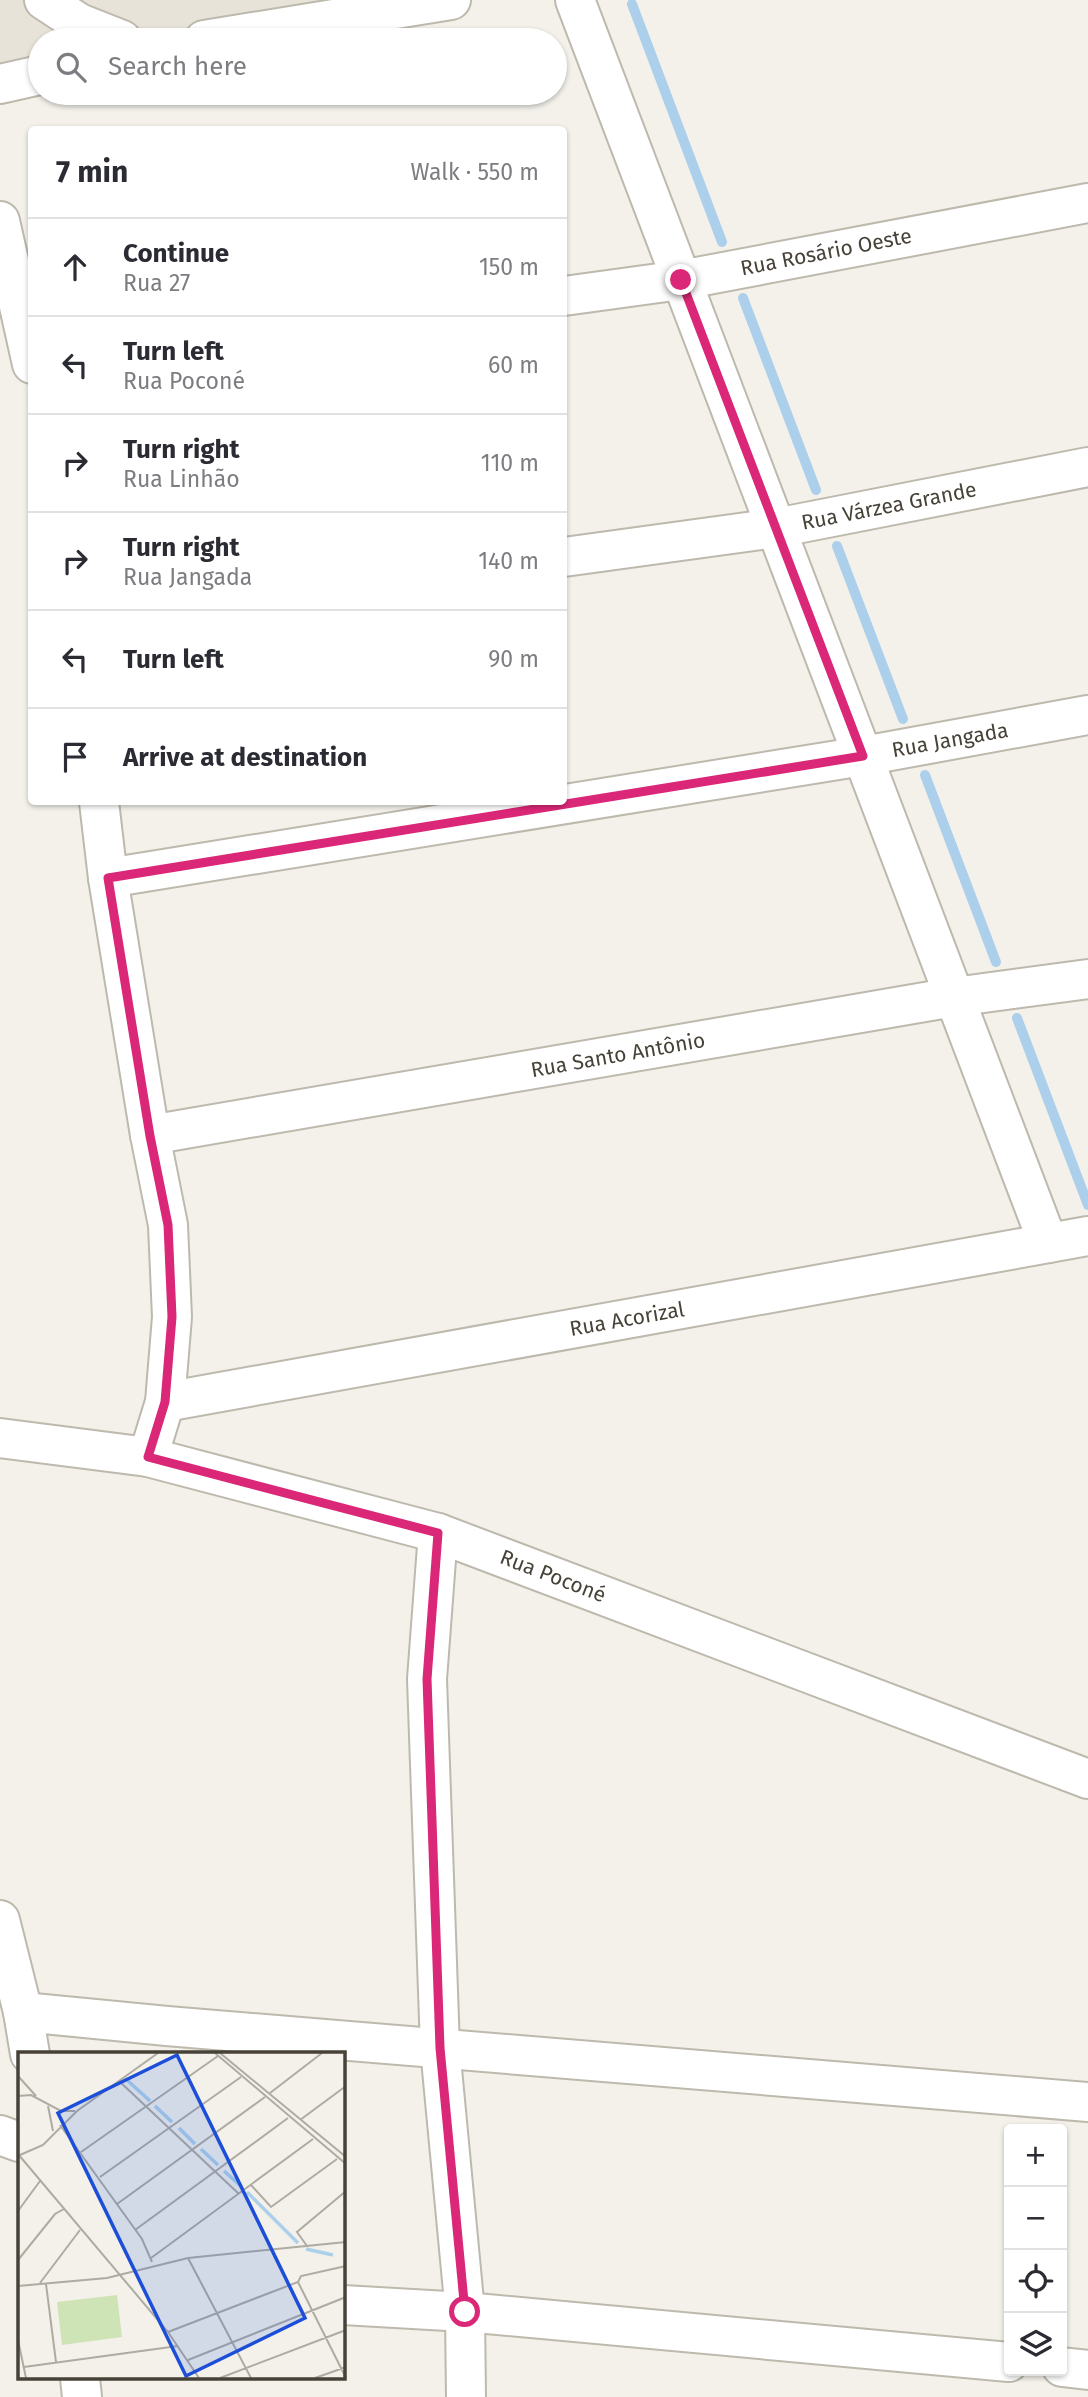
<!DOCTYPE html>
<meta charset="utf-8">
<style>
:root{--surface:#fff;--page:#f2f2f3;--text:#2b2b33;--muted:#7c7c81;--line:#e1e1e2}
body{margin:0;font-family:"Fira Sans",sans-serif;background:var(--page);color:var(--text)}
.controls{position:absolute;right:21px;bottom:21px;display:grid;overflow:hidden;border-radius:7px;box-shadow:0 2px 5px #0004}
.controls button{width:63px;height:63px;display:grid;place-items:center;padding:0;border:0;border-bottom:2px solid var(--line);background:var(--surface);color:var(--text);font:35px sans-serif}
.stop{position:absolute;width:21px;height:21px;margin:-16px;border:5px solid #db2777;border-radius:50%;background:#fff}
.stop.end{background:#db2777;border-color:#fff;box-shadow:0 2px 7px #0008}
.list{margin:0;padding:0;list-style:none}
h2{display:flex;justify-content:space-between;align-items:center;height:91px;margin:0;padding:0 28px;font-size:30px}
h2 small{font-size:23px;font-weight:400;color:var(--muted)}
.list li{display:grid;grid-template-columns:46px 1fr auto;gap:21px;align-items:center;box-sizing:border-box;height:98px;padding:0 28px;border-top:2px solid var(--line)}
.list b{display:block;font-size:26px;white-space:nowrap}
.list p{margin:0;font-size:23px;white-space:nowrap;color:var(--muted)}
.list em{font-size:23px;font-style:normal;color:var(--muted)}
.icon{flex:none;width:38px;height:38px;fill:none;stroke:currentColor;stroke-width:2;stroke-linecap:round;stroke-linejoin:round}
.map{position:relative;flex:none;width:1088px;height:2397px;overflow:hidden}
.search{position:absolute;background:var(--surface);box-shadow:0 2px 5px #0004;left:28px;top:28px;width:539px;height:77px;display:flex;align-items:center;gap:18px;box-sizing:border-box;padding:0 24px;border-radius:38px;color:var(--muted);font-size:26px}
.panel{position:absolute;background:var(--surface);box-shadow:0 2px 5px #0004;left:28px;top:126px;width:539px;height:679px;border-radius:7px}
.map>svg:first-child{display:block}
</style>
<div class="map">
<svg width="1088" height="2397" viewBox="0 0 1088 2397">
<rect width="100%" height="100%" fill="#f3f1ea"/>
<!-- residential -->
<polygon fill="#e7e3d8" points="0,0 405,0 194,40 40,40 40,70 0,77"/>
<g fill="none" stroke-linecap="round" stroke-linejoin="round">
<!-- stream -->
<g stroke="#accfeb" stroke-width="10">
<polyline points="632,4 722,242"/>
<polyline points="743,298 816,490"/>
<polyline points="837,546 903,719"/>
<polyline points="925,775 996,962"/>
<polyline points="1017,1018 1088,1205"/>
</g>
<!-- minor casing -->
<g stroke="#beb9ad" stroke-width="42">
<g id="minor">
<polyline points="44,0 79,23 122,40"/>
<polyline points="575,0 1048,1243"/>
<polyline points="204,40 451,0"/>
<polyline points="0,84 40,75"/>
<polyline points="0,221 32,364"/>
<polyline points="564,296 681,280 1088,203"/>
<polyline points="564,557 776,528 1088,467"/>
<polyline points="99,802 108,878 150,1135 168,1225 172,1317 165,1402 148,1457"/>
<polyline points="108,878 863,756 1088,715"/>
<polyline points="150,1135 954,997 1088,979"/>
<polyline points="165,1402 1088,1236"/>
<polyline points="0,1438 148,1457 438,1533 1088,1779"/>
<polyline points="438,1533 427,1679 440,2048 465,2312 466,2397"/>
<polyline points="0,1920 23,2012 30,2054"/>
<polyline points="23,2012 167,2026 1088,2102"/>
<polyline points="0,2135 19,2142"/>
<polyline points="343,2305 465,2312 1009,2362"/>
<polyline points="1062,2367 1088,2370"/>
<polyline points="80,2378 82,2397"/>
</g>
</g>
<!-- minor -->
<use href="#minor" stroke="#fff" stroke-width="38"/>
</g>
<g fill="none" stroke-linecap="round" stroke-linejoin="round">
<!-- route -->
<polyline stroke="#db2777" stroke-width="9" points="465,2312 440,2048 427,1679 438,1533 148,1457 165,1402 172,1317 168,1225 150,1136 108,878 863,756 681,280"/>
</g>
<g text-anchor="middle" dominant-baseline="central" stroke-width="6" stroke-linejoin="round" paint-order="stroke">
<!-- street labels -->
<g font-size="21" fill="#474238" stroke="#fff">
<text transform="translate(826 252) rotate(-11)">Rua Rosário Oeste</text>
<text transform="translate(889 506) rotate(-11)">Rua Várzea Grande</text>
<text transform="translate(950 740) rotate(-10)">Rua Jangada</text>
<text transform="translate(618 1055) rotate(-10)">Rua Santo Antônio</text>
<text transform="translate(627 1319) rotate(-10)">Rua Acorizal</text>
<text transform="translate(553 1576) rotate(21)">Rua Poconé</text>
</g>
</g>
<!-- overview -->
<g transform="translate(18 2052)">
<rect width="327" height="327" fill="#f3f1ea"/>
<path d="M99 243 104 285 44 293 39 250Z" fill="#cee4b6"/>
<path fill="none" stroke="#accfeb" stroke-width="3.5" d="M109 28 132 49M137 54 154 70M161 76 177 92M183 97 200 113M206 119 224 135M229 140 280 191M288 197 315 203"/>
<path fill="none" stroke="#aeaba3" stroke-width="2" d="M197 1 328 112M202 1 328 105M0 24 18 44M101 29 221 142M252 41 304 1M0 44 13 43 43 59H57M30 54 35 79M282 68 328 34M42 73 124 187 134 210M63 100 200 4M0 102 150 280 181 326M2 103 25 93 59 59 140 1M82 125 223 25M233 133 253 155 319 107M99 152 247 45M0 159 22 129M117 178 270 66M289 194 279 180 328 139M133 206 295 87M170 206 233 326M0 208 37 162 46 157M280 230 328 326M22 231 62 178M28 232 38 310M0 234 89 226 170 206 328 190M150 280 280 230 283 224 328 214M0 288 8 326M170 308 328 245M6 315 160 294M202 326 328 278M297 326 328 315"/>
<path fill="#1d4ed8" fill-opacity="0.15" stroke="#1d4ed8" stroke-width="3.5" d="M159 3 287 266 168 324 40 61Z"/>
<rect width="327" height="327" fill="none" stroke="#474238" stroke-width="3.5"/>
</g>
</svg>
<div class="controls">
<button>+</button>
<button>−</button>
<button><svg class="icon" aria-label="locate" viewBox="0 0 24 24"><circle cx="12" cy="12" r="6"/><path d="M12 2v4M12 18v4M2 12h4M18 12h4"/></svg></button>
<button><svg class="icon" aria-label="layers" viewBox="0 0 24 24"><path d="M12 4l9 5-9 5-9-5zM3 14l9 5 9-5"/></svg></button>
</div>
<div class="stop" style="left:465px;top:2312px"></div>
<div class="stop end" style="left:681px;top:280px"></div>
<div class="search"><svg class="icon" aria-label="search" viewBox="0 0 24 24"><circle cx="10" cy="10" r="6"/><path d="M15 15l6 6"/></svg>Search here</div>
<section class="panel">
<h2>7 min<small>Walk · 550 m</small></h2>
<ul class="list">
<li><svg class="icon" aria-label="ahead" viewBox="0 0 24 24"><path d="M12 20V5M6 11l6-6 6 6"/></svg><div><b>Continue</b><p>Rua 27</p></div><em>150 m</em></li>
<li><svg class="icon" aria-label="left" viewBox="0 0 24 24"><path d="M17 20v-9H6M10 6l-5 5 5 5"/></svg><div><b>Turn left</b><p>Rua Poconé</p></div><em>60 m</em></li>
<li><svg class="icon" aria-label="right" viewBox="0 0 24 24"><path d="M7 20v-9h11M14 6l5 5-5 5"/></svg><div><b>Turn right</b><p>Rua Linhão</p></div><em>110 m</em></li>
<li><svg class="icon" aria-label="right" viewBox="0 0 24 24"><path d="M7 20v-9h11M14 6l5 5-5 5"/></svg><div><b>Turn right</b><p>Rua Jangada</p></div><em>140 m</em></li>
<li><svg class="icon" aria-label="left" viewBox="0 0 24 24"><path d="M17 20v-9H6M10 6l-5 5 5 5"/></svg><div><b>Turn left</b></div><em>90 m</em></li>
<li><svg class="icon" aria-label="arrive" viewBox="0 0 24 24"><path d="M6 21V4h12l-3 4 3 4H6"/></svg><div><b>Arrive at destination</b></div></li>
</ul>
</section>
</div>
